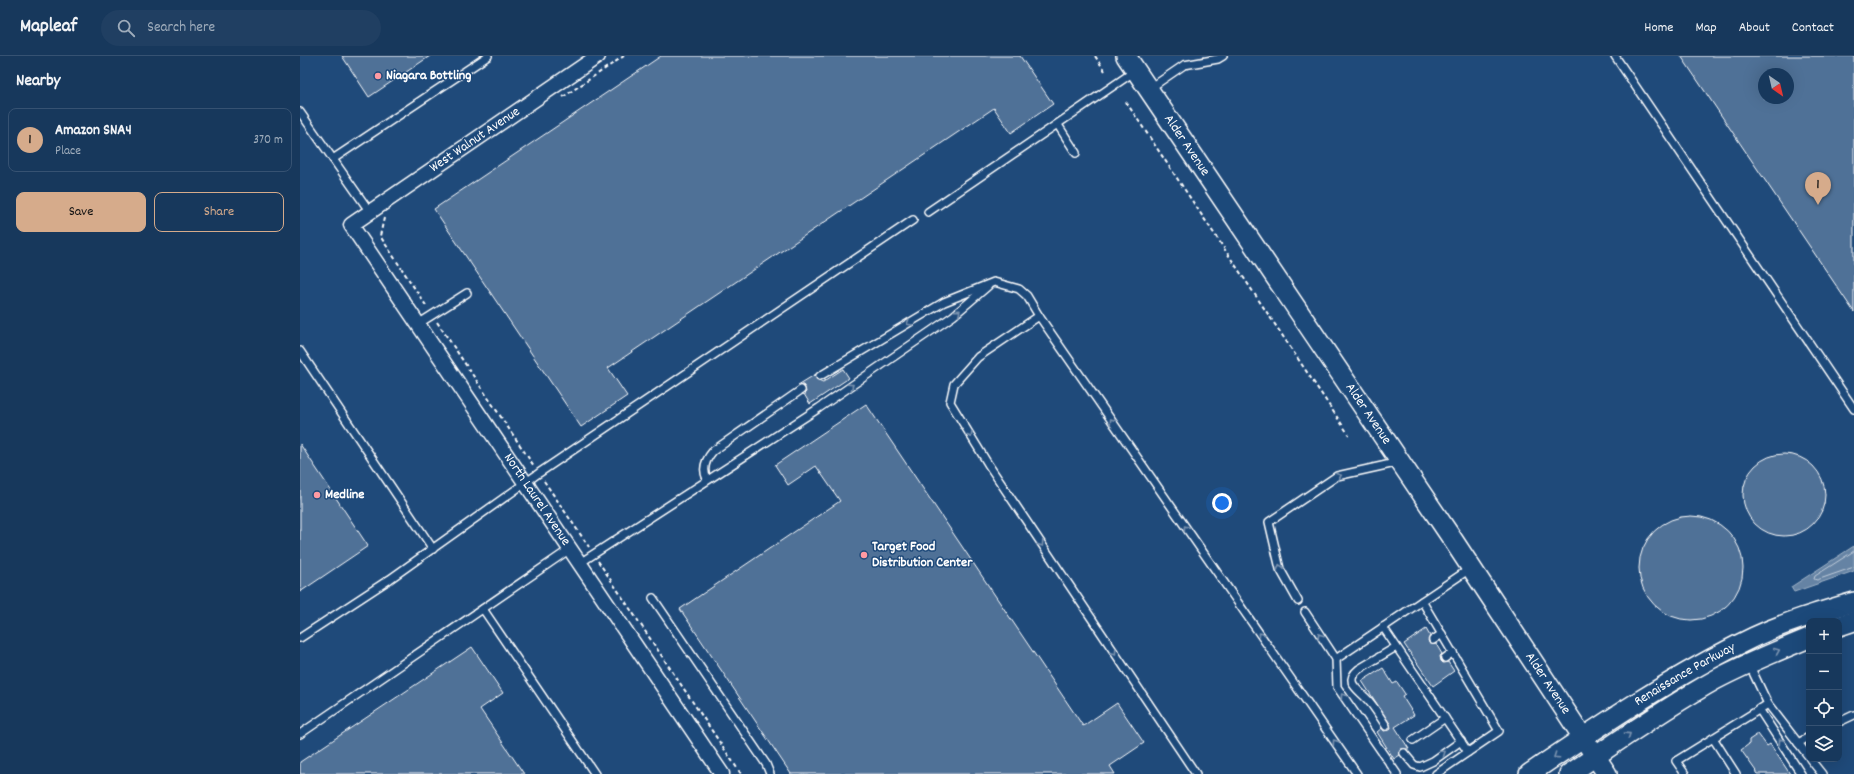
<!DOCTYPE html>
<meta charset="utf-8">
<style>
:root{--surface:#17385c;--page:#203f62;--text:#f1f3f6;--muted:#9eacbb;--line:#365272;--accent:#d6ab8b}
body{margin:0;font-family:Dekko,sans-serif;background:var(--page);color:var(--text)}
.controls{position:absolute;right:12px;bottom:12px;display:grid;overflow:hidden;border-radius:8px;box-shadow:0 4px 16px #0002}
.controls button{width:36px;height:36px;display:grid;place-items:center;padding:0;border:0;border-bottom:1px solid var(--line);background:var(--surface);color:var(--text);font:20px sans-serif}
.compass{position:absolute;left:1458px;top:12px;width:36px;height:36px;border-radius:50%;background:var(--surface);box-shadow:0 4px 16px #0002;rotate:146deg}
.you{position:absolute;left:922px;top:447px;width:14px;height:14px;margin:-10px;border:3px solid #fff;border-radius:50%;background:#1a73e8;box-shadow:0 0 0 6px #1a73e833}
.badge{display:grid;place-items:center;width:26px;height:26px;border-radius:50%;background:var(--accent);color:#111;font-size:13px;font-weight:700}
.pin{position:absolute;translate:-50% -33px;filter:drop-shadow(0 1px 2px #0008)}
.pin::after{content:'';position:absolute;top:21px;width:14px;height:12px;background:inherit;clip-path:polygon(0 0,100% 0,50% 100%)}
.list{margin:0;padding:0;list-style:none}
h2{display:flex;justify-content:space-between;align-items:center;height:52px;margin:0;padding:0 16px;font-size:17px}
h2 small{font-size:13px;font-weight:400;color:var(--muted)}
.list li{display:grid;grid-template-columns:26px 1fr auto;gap:12px;align-items:center;box-sizing:border-box;height:64px;margin:0 8px 8px;padding:0 8px;border:1px solid var(--line);border-radius:8px}
.list b{display:block;font-size:15px;white-space:nowrap}
.list p{margin:0;font-size:13px;white-space:nowrap;color:var(--muted)}
.list em{font-size:13px;font-style:normal;color:var(--muted)}
.actions{display:flex;gap:8px;padding:12px 16px}
.actions a{flex:1;padding:9px 0;border:1px solid var(--accent);border-radius:8px;text-align:center;font-size:14px;color:var(--accent)}
.actions .main{background:var(--accent);color:#111}
.icon{flex:none;width:22px;height:22px;fill:none;stroke:currentColor;stroke-width:2;stroke-linecap:round;stroke-linejoin:round}
.map{position:relative;flex:none;width:1554px;height:718px;overflow:hidden}
header{display:flex;align-items:center;gap:24px;box-sizing:border-box;height:56px;padding:0 20px;background:var(--surface);border-bottom:1px solid var(--line)}
header strong{font-size:19px}
nav{display:flex;gap:22px;margin-inline-start:auto;font-size:14px}
.search{width:280px;height:36px;background:var(--page);display:flex;align-items:center;gap:10px;box-sizing:border-box;padding:0 14px;border-radius:22px;color:var(--muted);font-size:15px}
main{display:flex}
aside{flex:1;background:var(--surface)}
.map>svg:first-child{display:block}
</style>
<header>
<strong>Mapleaf</strong>
<div class="search"><svg class="icon" aria-label="search" viewBox="0 0 24 24"><circle cx="10" cy="10" r="6"/><path d="M15 15l6 6"/></svg>Search here</div>
<nav><a>Home</a><a>Map</a><a>About</a><a>Contact</a></nav>
</header>
<main>
<aside>
<h2>Nearby<small></small></h2>
<ul class="list">
<li><span class="badge">1</span><div><b>Amazon SNA4</b><p>Place</p></div><em>370 m</em></li>
</ul>
<div class="actions"><a class="main">Save</a><a>Share</a></div>
</aside>
<div class="map">
<svg width="1554" height="718" viewBox="0 0 1554 718">
<rect width="100%" height="100%" fill="#1f4a7a"/>
<filter id="ink" filterUnits="userSpaceOnUse"><feTurbulence type="fractalNoise" baseFrequency=".025" numOctaves="2"/><feDisplacementMap in="SourceGraphic" scale="8" xChannelSelector="R" yChannelSelector="G"/><feConvolveMatrix kernelMatrix="1 2 1 2 8 2 1 2 1" color-interpolation-filters="sRGB"/></filter>
<g filter="url(#ink)">
<!-- water -->
<polygon fill="#6583a4" stroke="#a3b5c8" points="1554,490 1554,515 1494,536 1491,531"/>
<g fill="none" stroke-linecap="round" stroke-linejoin="round">
<!-- shore -->
<polyline stroke="#c1cddb" stroke-width="1" points="1554,495 1515,520 1514,523 1517,524 1554,511"/>
</g>
<!-- building -->
<g fill="#507197" stroke="#fff" fill-rule="evenodd">
<polygon points="42,0 130,0 69,41"/>
<polygon points="361,0 720,0 753,48 711,77 694,52 308,312 327,340 281,371 134,153"/>
<path d="M1381 0H1554V256ZM1464 18H1488V42H1464Z"/>
<polygon points="543,313 549,322 510,348 504,338 506,336 505,332 503,329 498,329 516,318 516,323 523,326"/>
<polygon points="566,348 783,670 817,647 844,687 810,710 815,718 491,718 380,553 540,445 516,410 488,429 475,409"/>
<polygon points="0,388 68,490 0,536"/>
<circle cx="1484" cy="439" r="41"/>
<circle cx="1391" cy="512" r="52"/>
<polygon points="1126,573 1130,580 1128,584 1129,587 1136,588 1142,598 1140,600 1141,605 1143,607 1148,606 1154,615 1133,630 1104,588"/>
<polygon points="172,591 203,637 180,653 224,718 0,718 0,706"/>
<polygon points="1083,612 1093,628 1097,626 1105,638 1102,640 1114,659 1095,671 1109,693 1101,693 1099,696 1100,699 1094,703 1077,676 1082,672 1084,675 1088,674 1091,672 1090,668 1062,625"/>
<polygon points="1458,678 1467,690 1470,688 1490,718 1458,718 1441,694 1449,688 1449,684"/>
</g>
<g fill="none" stroke-linecap="round" stroke-linejoin="round">
<!-- lane casing -->
<g stroke="#fff" stroke-width="10">
<g id="lane">
<polyline points="1315,0 1554,353"/>
<polyline points="849,33 884,9 918,3 923,0"/>
<polyline points="0,56 70,156"/>
<polyline points="758,69 776,97"/>
<polyline points="33,103 188,0"/>
<polyline points="628,156 835,15"/>
<polyline points="739,260 1057,718"/>
<polyline points="118,268 167,237"/>
<polyline points="0,295 133,493"/>
<polyline points="520,320 644,246 694,226 719,233 727,240 739,260 678,301 654,328 650,346 688,408 896,718"/>
<path d="M407 423C402 413 406 403 413 395L501 334"/>
<polyline points="280,507 519,352 653,260 688,230"/>
<polyline points="353,542 466,708 470,718"/>
<polyline points="998,545 980,513 969,466 1037,420 1100,406"/>
<polyline points="1122,545 1199,675 1136,718"/>
<polyline points="183,553 295,718"/>
<polyline points="1005,556 1036,603 1037,631 1097,718"/>
<polyline points="1083,571 1168,696"/>
<polyline points="0,582 90,523 239,417 613,164"/>
<polyline points="1133,584 1142,578"/>
<polyline points="1145,602 1153,596"/>
<polyline points="1036,603 1171,512"/>
<polyline points="1449,608 1468,648"/>
<polyline points="1459,653 1501,718"/>
<polyline points="1539,666 1554,659"/>
<path d="M1086 670C1080 661 1073 648 1065 641 1056 632 1044 625 1059 613L1096 591"/>
<polyline points="0,678 270,493"/>
<polyline points="1413,682 1436,718"/>
<polyline points="1113,684 1145,662"/>
<polyline points="1498,687 1509,681"/>
<polyline points="1104,697 1114,709 1120,711 1133,705 1161,685"/>
<polyline points="1510,703 1522,718"/>
<polyline points="1385,718 1376,705 1468,648 1509,701"/>
</g>
</g>
<!-- street casing -->
<g stroke="#fff" stroke-width="17">
<g id="street">
<path id="s1" d="M298 0 51 169 422 718"/>
</g>
</g>
<!-- secondary casing -->
<g stroke="#fff" stroke-width="22">
<g id="secondary">
<path id="s2" d="M826 0 1151 481 1307 718"/>
<polyline points="1539,570 1554,565"/>
<path id="s3" d="M1229 718C1301 669 1375 619 1454 581 1486 566 1520 556 1554 546"/>
<path d="M1269 718C1317 686 1365 652 1415 624 1445 608 1477 595 1509 582"/>
</g>
</g>
<!-- path -->
<g stroke="#fff" stroke-width="2" stroke-dasharray="4 3" stroke-linecap="butt">
<polyline points="795,0 805,15"/>
<polyline points="263,41 324,0"/>
<polyline points="826,46 1049,379"/>
<polyline points="84,162 80,180 127,251"/>
<polyline points="137,266 234,410"/>
<polyline points="244,425 289,491"/>
<polyline points="298,505 441,718"/>
</g>
<!-- lane -->
<use href="#lane" stroke="#1f4a7a" stroke-width="7"/>
<!-- street -->
<use href="#street" stroke="#1f4a7a" stroke-width="14"/>
<!-- secondary -->
<use href="#secondary" stroke="#1f4a7a" stroke-width="19"/>
</g>
<!-- one-way arrows -->
<defs><path id="oneway-chevron" d="M-2-3.5L2.5 0L-2 3.5" fill="none" stroke-width="1.6" stroke-linecap="round" stroke-linejoin="round"/></defs>
<g stroke="#7992af">
<use href="#oneway-chevron" transform="translate(658 256) rotate(-40)"/>
<use href="#oneway-chevron" transform="translate(609 267) rotate(149)"/>
<use href="#oneway-chevron" transform="translate(551 330) rotate(-34)"/>
<use href="#oneway-chevron" transform="translate(812 365) rotate(-125)"/>
<use href="#oneway-chevron" transform="translate(670 379) rotate(59)"/>
<use href="#oneway-chevron" transform="translate(1039 420) rotate(-20)"/>
<use href="#oneway-chevron" transform="translate(886 472) rotate(-125)"/>
<use href="#oneway-chevron" transform="translate(741 488) rotate(56)"/>
<use href="#oneway-chevron" transform="translate(980 511) rotate(-108)"/>
<use href="#oneway-chevron" transform="translate(961 579) rotate(-125)"/>
<use href="#oneway-chevron" transform="translate(1020 580) rotate(-123)"/>
<use href="#oneway-chevron" transform="translate(1477 595) rotate(-22)"/>
<use href="#oneway-chevron" transform="translate(814 596) rotate(56)"/>
<use href="#oneway-chevron" transform="translate(1043 640) rotate(-125)"/>
<use href="#oneway-chevron" transform="translate(1328 679) rotate(-33)"/>
<use href="#oneway-chevron" transform="translate(1481 685) rotate(-124)"/>
<use href="#oneway-chevron" transform="translate(1035 686) rotate(-125)"/>
<use href="#oneway-chevron" transform="translate(1143 697) rotate(-35)"/>
<use href="#oneway-chevron" transform="translate(1256 700) rotate(146)"/>
</g>
</g>
<!-- markers -->
<g fill="#ff9aa2" stroke="#1f4a7a" stroke-width="1.5">
<circle cx="78" cy="20" r="4"/>
<circle cx="17" cy="439" r="4"/>
<circle cx="564" cy="499" r="4"/>
</g>
<g text-anchor="middle" dominant-baseline="central" stroke-width="3" stroke-linejoin="round" paint-order="stroke">
<!-- poi labels -->
<g font-size="14" font-weight="bold" fill="#fff" stroke="#1f4a7a" text-anchor="start">
<text x="86" y="20">Niagara Bottling</text>
<text x="25" y="439">Medline</text>
<text x="572" y="491">Target Food<tspan x="572" dy="16">Distribution Center</tspan></text>
</g>
<!-- street labels -->
<g font-size="14" fill="#fff" stroke="#1f4a7a">
<text transform="translate(175 84) rotate(-34)">West Walnut Avenue</text>
<text stroke="none"><textPath href="#s2" startOffset="108">Alder Avenue</textPath></text>
<text stroke="none"><textPath href="#s2" startOffset="432">Alder Avenue</textPath></text>
<text stroke="none"><textPath href="#s1" startOffset="631">North Laurel Avenue</textPath></text>
<text stroke="none"><textPath href="#s3" startOffset="185">Renaissance Parkway</textPath></text>
<text stroke="none"><textPath href="#s2" startOffset="756">Alder Avenue</textPath></text>
</g>
</g>
</svg>
<div class="controls">
<button>+</button>
<button>−</button>
<button><svg class="icon" aria-label="locate" viewBox="0 0 24 24"><circle cx="12" cy="12" r="6"/><path d="M12 2v4M12 18v4M2 12h4M18 12h4"/></svg></button>
<button><svg class="icon" aria-label="layers" viewBox="0 0 24 24"><path d="M12 4l9 5-9 5-9-5zM3 14l9 5 9-5"/></svg></button>
</div>
<svg class="compass" viewBox="-18 -18 36 36"><path d="M0-13l5 13h-10z" fill="#e53935"/><path d="M0 13l5-13h-10z" fill="#9eacbb"/></svg>
<div class="you"></div>
<div class="pin badge" style="left:1518px;top:149px">1</div>
</div>
</main>
